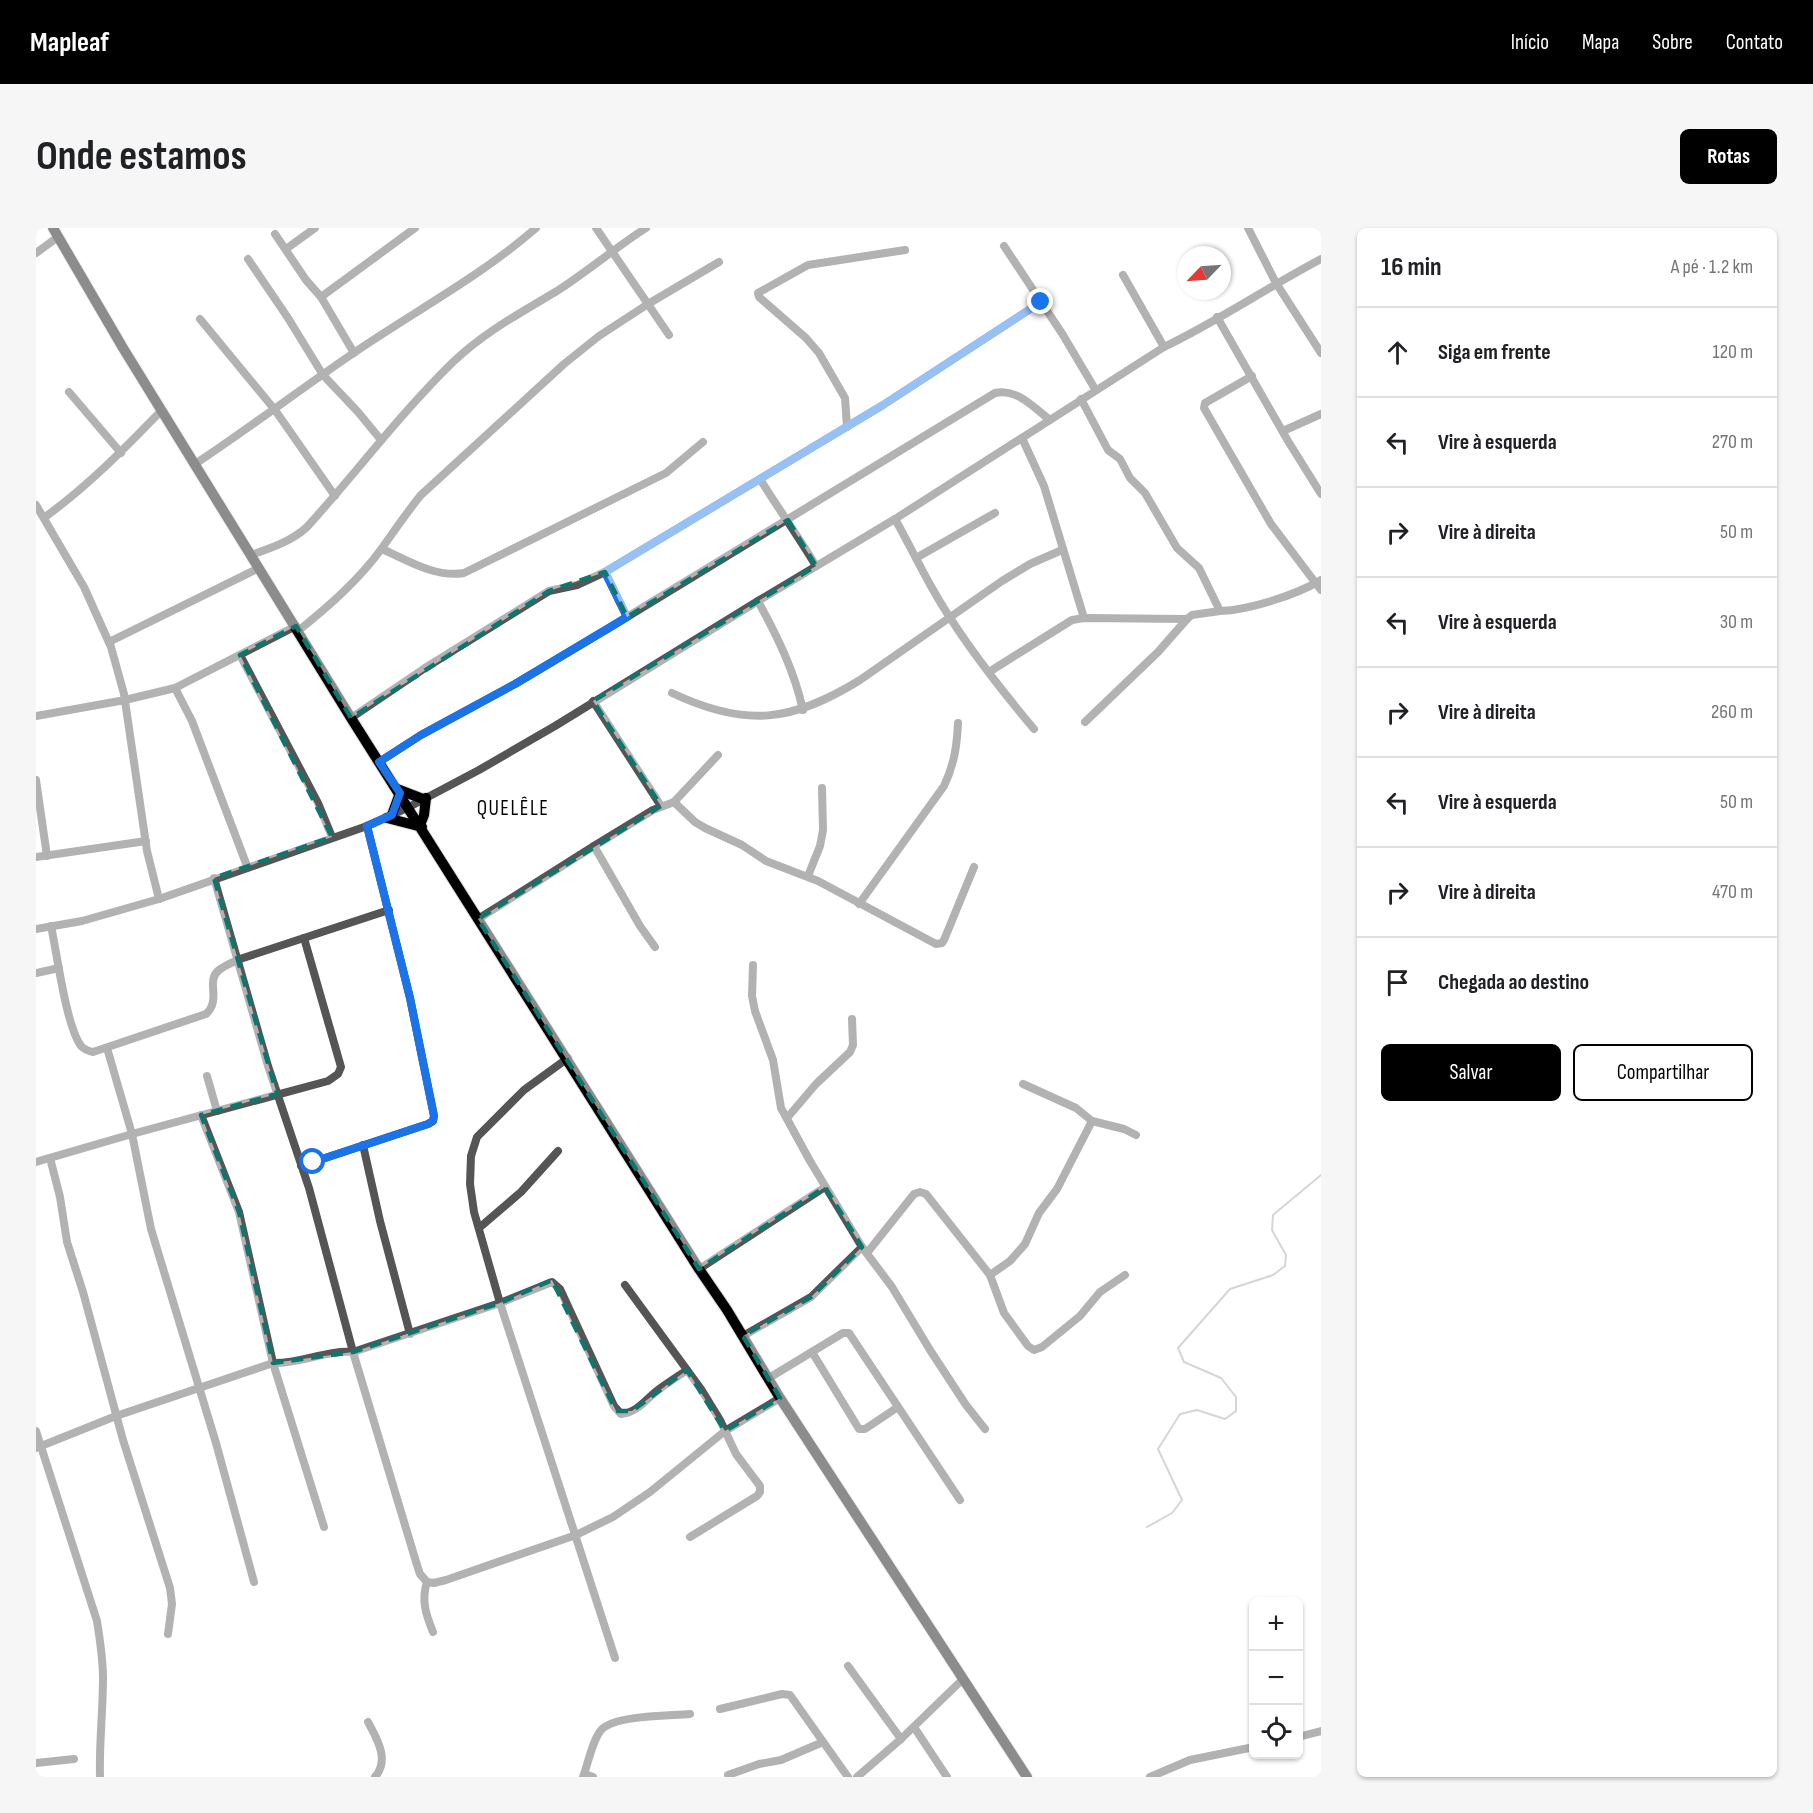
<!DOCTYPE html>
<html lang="pt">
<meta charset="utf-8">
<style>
:root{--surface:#fff;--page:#f6f6f6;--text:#202124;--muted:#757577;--line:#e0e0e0;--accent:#000}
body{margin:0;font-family:"Sofia Sans Condensed",sans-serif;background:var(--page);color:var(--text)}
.controls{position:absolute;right:18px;bottom:18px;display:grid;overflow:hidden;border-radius:9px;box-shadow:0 2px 4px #0004}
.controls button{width:54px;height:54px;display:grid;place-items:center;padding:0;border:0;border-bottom:2px solid var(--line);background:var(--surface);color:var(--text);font:30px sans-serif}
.compass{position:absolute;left:1141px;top:18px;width:54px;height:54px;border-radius:50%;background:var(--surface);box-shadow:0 2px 4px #0004;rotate:245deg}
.stop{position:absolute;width:18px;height:18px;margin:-14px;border:4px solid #1a73e8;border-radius:50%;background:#fff}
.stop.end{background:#1a73e8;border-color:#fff;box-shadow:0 2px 6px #0008}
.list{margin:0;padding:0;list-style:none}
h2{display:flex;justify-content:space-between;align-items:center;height:78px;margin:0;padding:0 24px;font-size:26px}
h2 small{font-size:20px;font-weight:400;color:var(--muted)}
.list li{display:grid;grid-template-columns:39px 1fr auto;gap:18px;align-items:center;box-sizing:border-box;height:90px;padding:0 24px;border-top:2px solid var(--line)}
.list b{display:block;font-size:22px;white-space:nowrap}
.list em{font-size:20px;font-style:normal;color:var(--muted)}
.actions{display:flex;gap:12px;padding:18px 24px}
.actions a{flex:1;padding:14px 0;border:2px solid var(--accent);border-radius:9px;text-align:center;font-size:21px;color:var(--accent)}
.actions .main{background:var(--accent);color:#fff}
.icon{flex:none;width:33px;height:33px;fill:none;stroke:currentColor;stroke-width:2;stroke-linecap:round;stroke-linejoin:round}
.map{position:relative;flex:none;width:1285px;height:1549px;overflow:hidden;border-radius:9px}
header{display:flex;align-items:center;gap:36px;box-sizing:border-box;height:84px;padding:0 30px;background:var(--accent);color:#fff}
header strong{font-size:28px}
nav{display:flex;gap:33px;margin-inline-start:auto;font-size:21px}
.intro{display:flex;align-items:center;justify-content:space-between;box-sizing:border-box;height:144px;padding:0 36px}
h1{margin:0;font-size:42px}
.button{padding:15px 27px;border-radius:9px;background:var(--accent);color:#fff;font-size:21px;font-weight:700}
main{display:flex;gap:36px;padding:0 36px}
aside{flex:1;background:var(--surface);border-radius:9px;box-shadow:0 2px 4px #0004}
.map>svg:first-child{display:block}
</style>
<header>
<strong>Mapleaf</strong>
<nav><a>Início</a><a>Mapa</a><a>Sobre</a><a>Contato</a></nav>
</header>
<div class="intro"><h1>Onde estamos</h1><a class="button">Rotas</a></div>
<main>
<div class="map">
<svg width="1285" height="1549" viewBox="0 0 1285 1549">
<rect width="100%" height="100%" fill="#fff"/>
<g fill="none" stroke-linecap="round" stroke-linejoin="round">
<!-- stream -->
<polyline stroke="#a3a3a3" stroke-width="2" points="1111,1299 1136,1285 1146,1272 1122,1221 1144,1186 1161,1182 1189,1191 1200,1183 1200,1169 1185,1150 1148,1134 1142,1120 1194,1061 1237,1047 1249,1038 1250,1027 1236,1002 1237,987 1285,947"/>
<!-- major casing -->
<g stroke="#dbdbdb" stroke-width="12">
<g id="major">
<polyline points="17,0 87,120 315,490 663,1041 691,1082 744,1170 991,1549"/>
<polyline points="361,561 387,571"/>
<polyline points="356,587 364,565"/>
<polyline points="351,590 386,599"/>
<polyline points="384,597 388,587 390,570"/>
</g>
</g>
<!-- minor -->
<g stroke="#555" stroke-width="8">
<polyline points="560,0 633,107"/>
<polyline points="1212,0 1240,55 1285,125"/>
<polyline points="239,6 270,52 285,69 318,125"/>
<polyline points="968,18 1027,107 1059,161"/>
<polyline points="250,21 279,0"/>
<polyline points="0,25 22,9"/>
<polyline points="212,31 252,90 287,147 322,184 345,212"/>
<polyline points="1087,47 1128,119"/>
<polyline points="285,69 379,0"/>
<polyline points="1181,89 1252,213 1285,266"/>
<polyline points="164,91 239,182 299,268"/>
<polyline points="1216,148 1169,175 1168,180 1235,296 1285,362"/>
<polyline points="33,164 85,225"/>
<path d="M1045 171 1072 222 1084 231 1094 250 1109 265 1141 320 1163 340 1184 383C1213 382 1260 367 1285 352"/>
<polyline points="811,199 809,170 783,125 770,110 723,69 722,65 772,37 869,22"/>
<polyline points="1247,203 1285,186"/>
<polyline points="986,210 1008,258 1048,390"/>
<path d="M159 236C213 200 265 161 319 124 379 83 445 48 500 0"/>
<path d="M724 251C742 280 762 308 780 338"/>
<polyline points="0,277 48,359 75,419 88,466 111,623 123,671"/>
<path d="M9 289C52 258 89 220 126 182"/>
<path d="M859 291C872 314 883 337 896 360 924 410 961 457 998 501"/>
<path d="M346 321C371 332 399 350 428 345L630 245 667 214"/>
<path d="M215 327C235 320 256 313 271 299 320 245 364 186 416 135 447 105 484 85 521 63 552 43 579 20 610 0"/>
<polyline points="880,330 959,285"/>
<polyline points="569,344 591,389"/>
<path d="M722 373C741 408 758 442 767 482"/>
<path d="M262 403C293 378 323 352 346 320 359 302 371 284 385 267L528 136 563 108 612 76 683 34"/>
<polyline points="73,414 223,340"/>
<polyline points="204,427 282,575 296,609"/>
<polyline points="953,444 1036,392 1048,390 1151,391"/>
<polyline points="139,460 156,493 211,638"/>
<path d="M636 465C710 500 756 494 824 452L966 353 994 336 1026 322"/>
<polyline points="557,473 625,578"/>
<polyline points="0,488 89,472 139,460 260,398"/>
<polyline points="315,490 389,440 513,363 541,357 569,344 847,177 1005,74"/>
<polyline points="1049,494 1122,424 1151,391 1156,387 1184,383"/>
<path d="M343 534 385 507 479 456 573 400 959 165C981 160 997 179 1014 192"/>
<polyline points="0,552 11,628"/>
<polyline points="638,574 682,527"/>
<polyline points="558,618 604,698 619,719"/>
<polyline points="0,629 110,613"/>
<polyline points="772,648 784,618 787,602 786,560"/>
<polyline points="178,650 232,838 273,960 317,1124 381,1337 384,1346 391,1354 398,1355 410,1352 540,1307 577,1289 614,1264 689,1203 744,1170"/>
<path d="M823 676 908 558C918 537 921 518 922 495"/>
<polyline points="442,691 558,618 617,582 638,574 659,594 669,600 706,617 730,633 782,653 900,716 906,715 908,712 938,639"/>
<path d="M15 698C21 725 30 798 45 818 49 822 52 823 57 824L170 786C186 771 169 753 183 742 188 738 195 735 201 732L353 682"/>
<path d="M0 701 46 693 123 671 331 598 373 579 443 542 519 498 722 373 859 291 1128 119C1182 93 1232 59 1285 31"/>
<polyline points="717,737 716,768 719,783 737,832 745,880 774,933 826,1019 856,1059 894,1122 930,1177 949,1201"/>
<polyline points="0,745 23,740"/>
<polyline points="71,820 96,906 115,1001 180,1215 218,1354"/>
<polyline points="532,830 488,862 441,909 435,928 434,956 438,984 464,1075 579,1430"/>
<polyline points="171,848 181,883"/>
<polyline points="987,856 1040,880 1056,893"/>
<polyline points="165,887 203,984 237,1135 288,1299"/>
<polyline points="751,890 780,856 814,824 817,817 816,791"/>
<polyline points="327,917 344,993 374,1106"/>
<polyline points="14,930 24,969 31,1014 47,1064 87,1212 134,1360 136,1376 132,1406"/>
<polyline points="0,934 96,906 292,853 302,846 305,839 268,710"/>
<polyline points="265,938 392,896 397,893 398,888 374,770 331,598"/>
<polyline points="443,1000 485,964 522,923"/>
<polyline points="831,1025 878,966 884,964 890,966 954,1047 974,1033 989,1016 1003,985 1021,961 1056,893 1088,901 1100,907"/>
<polyline points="663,1041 789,959"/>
<polyline points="954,1047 968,1085 992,1118 998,1122 1006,1119 1044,1088 1064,1064 1089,1047"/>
<polyline points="589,1057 665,1161 684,1192 700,1226 724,1258 724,1264 721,1268 654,1309"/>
<polyline points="707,1108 775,1069 826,1019"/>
<polyline points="776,1124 823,1201 829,1201 862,1179"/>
<polyline points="733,1150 807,1105 813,1105 924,1272"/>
<path d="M0 1203 61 1393C64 1412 67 1431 67 1450 67 1483 63 1516 64 1549"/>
<path d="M0 1220 80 1188 237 1135C265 1136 289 1122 317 1124L464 1075 516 1054 524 1061 578 1178 585 1186C601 1185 610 1171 622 1162 631 1155 641 1149 651 1142"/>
<path d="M391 1354C385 1372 390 1387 397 1404"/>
<polyline points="812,1438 865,1511"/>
<polyline points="684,1481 746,1466 754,1467 812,1549"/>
<path d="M332 1494C341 1511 354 1532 339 1549"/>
<polyline points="878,1499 911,1549"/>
<polyline points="1262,1509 1285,1503"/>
<polyline points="0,1535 38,1531"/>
<polyline points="549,1546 557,1549"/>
<polyline points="692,1547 723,1536 745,1532 787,1514"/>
<path d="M547 1549C552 1536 557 1510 566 1501 581 1487 633 1488 654 1486"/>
<polyline points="821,1549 865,1511 927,1451"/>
<polyline points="1114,1549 1154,1532 1218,1519"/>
</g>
<!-- major -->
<use href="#major" stroke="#000" stroke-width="10"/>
</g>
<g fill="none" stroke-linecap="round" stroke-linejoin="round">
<!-- route -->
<polyline stroke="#1a73e8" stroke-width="8" points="277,934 392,896 397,893 398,888 374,770 331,598 356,587 364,565 343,534 385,507 479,456 591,389 569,344 847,177 1005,74"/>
</g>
<!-- marked area -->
<path d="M0 0H1285V1549H0ZM752 292 780 338 557 473 625 578 442 691 663 1041 789 959 826 1019 775 1069 707 1108 744 1170 689 1203 651 1142 596 1183H580L516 1052 464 1075 317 1124 237 1135 203 984 165 887 241 866 178 650 296 609 204 427 260 398 315 490 513 363 569 344 591 389Z" fill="#fff" fill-opacity=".55" fill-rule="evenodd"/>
<path fill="none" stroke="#0f766e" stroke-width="4.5" stroke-dasharray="12 8" stroke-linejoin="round" d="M752 292 780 338 557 473 625 578 442 691 663 1041 789 959 826 1019 775 1069 707 1108 744 1170 689 1203 651 1142 596 1183H580L516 1052 464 1075 317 1124 237 1135 203 984 165 887 241 866 178 650 296 609 204 427 260 398 315 490 513 363 569 344 591 389Z"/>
<g text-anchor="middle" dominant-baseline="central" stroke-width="4.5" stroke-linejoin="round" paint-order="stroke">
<!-- neighbourhood labels -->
<g font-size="21" letter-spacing="1.5" fill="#000" stroke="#fff">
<text x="477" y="580">QUELÊLE</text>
</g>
</g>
</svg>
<div class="controls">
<button>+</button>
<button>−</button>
<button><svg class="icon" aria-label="locate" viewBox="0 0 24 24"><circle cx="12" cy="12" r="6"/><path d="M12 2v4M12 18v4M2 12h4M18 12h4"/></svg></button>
</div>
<svg class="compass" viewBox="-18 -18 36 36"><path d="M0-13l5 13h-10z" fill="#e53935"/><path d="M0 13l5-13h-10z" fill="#757577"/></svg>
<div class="stop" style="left:277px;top:934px"></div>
<div class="stop end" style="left:1005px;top:74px"></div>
</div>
<aside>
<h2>16 min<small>A pé · 1.2 km</small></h2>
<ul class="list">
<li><svg class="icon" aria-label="ahead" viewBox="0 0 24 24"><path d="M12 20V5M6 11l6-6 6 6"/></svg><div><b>Siga em frente</b></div><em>120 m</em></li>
<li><svg class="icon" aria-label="left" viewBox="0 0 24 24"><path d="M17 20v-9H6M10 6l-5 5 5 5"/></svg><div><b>Vire à esquerda</b></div><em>270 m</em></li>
<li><svg class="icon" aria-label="right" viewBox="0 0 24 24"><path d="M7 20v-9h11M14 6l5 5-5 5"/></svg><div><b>Vire à direita</b></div><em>50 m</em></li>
<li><svg class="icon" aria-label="left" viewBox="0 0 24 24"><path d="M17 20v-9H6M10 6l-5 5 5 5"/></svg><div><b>Vire à esquerda</b></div><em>30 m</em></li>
<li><svg class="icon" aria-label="right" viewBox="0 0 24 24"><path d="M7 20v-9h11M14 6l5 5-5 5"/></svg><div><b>Vire à direita</b></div><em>260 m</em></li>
<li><svg class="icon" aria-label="left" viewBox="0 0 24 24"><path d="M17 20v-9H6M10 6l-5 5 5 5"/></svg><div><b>Vire à esquerda</b></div><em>50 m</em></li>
<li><svg class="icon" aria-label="right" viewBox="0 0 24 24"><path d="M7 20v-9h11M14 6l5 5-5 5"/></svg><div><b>Vire à direita</b></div><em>470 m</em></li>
<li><svg class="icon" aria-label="arrive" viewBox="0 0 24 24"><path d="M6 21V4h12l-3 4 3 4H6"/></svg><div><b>Chegada ao destino</b></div></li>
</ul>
<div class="actions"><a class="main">Salvar</a><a>Compartilhar</a></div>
</aside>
</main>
